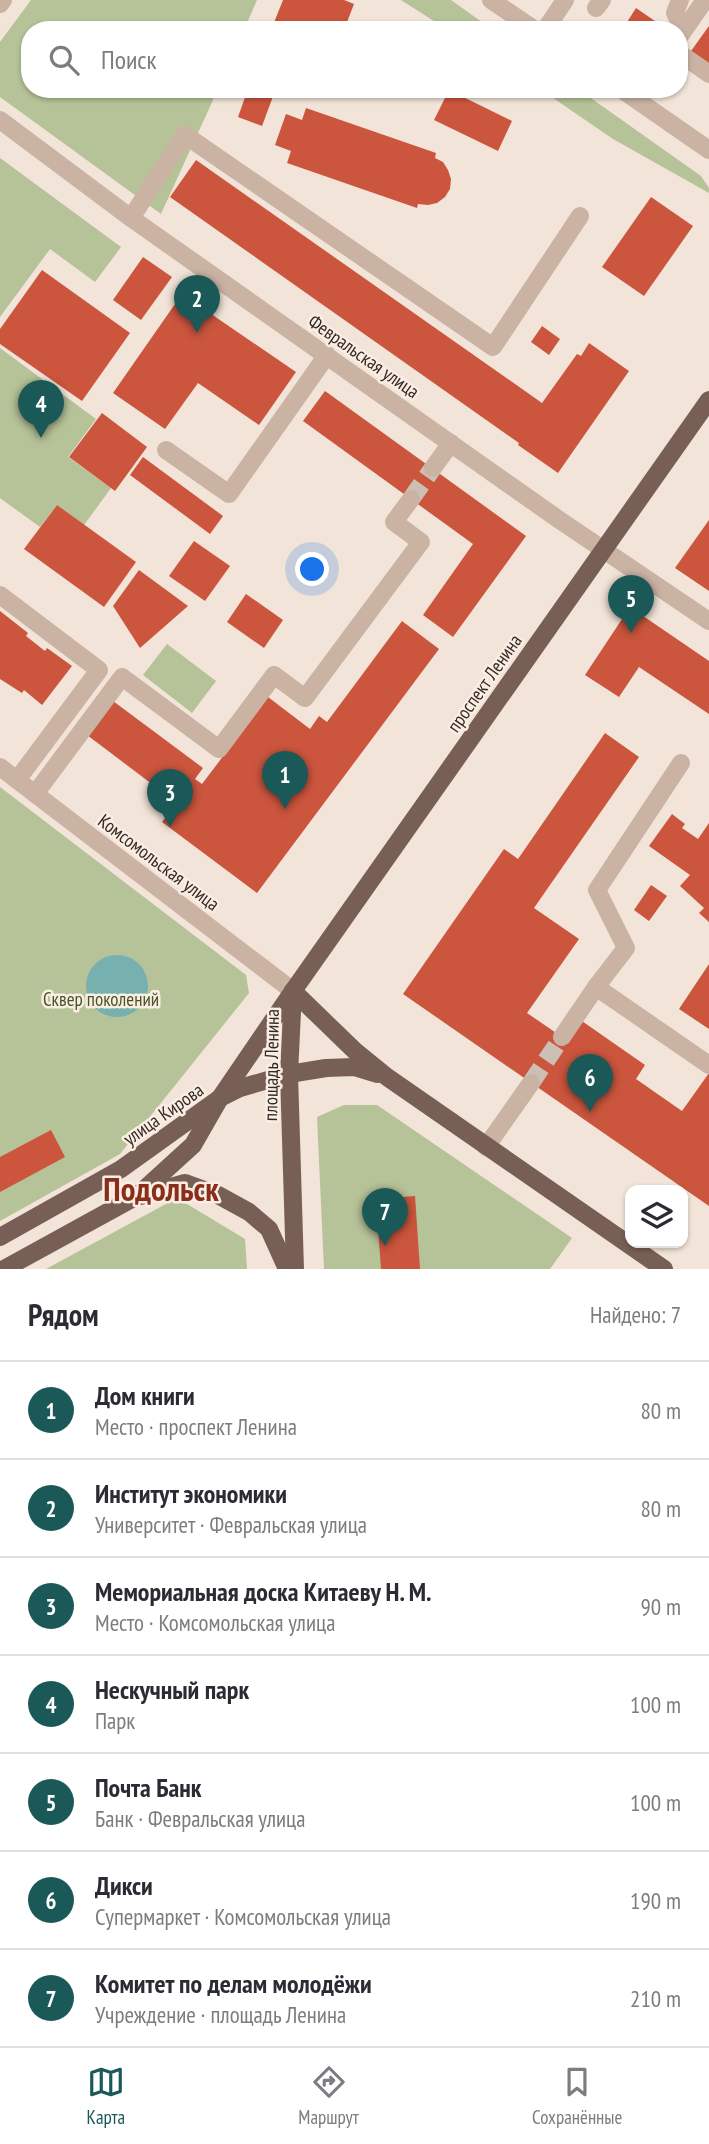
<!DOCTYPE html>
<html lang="ru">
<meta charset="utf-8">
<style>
:root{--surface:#fff;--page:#f7f7f7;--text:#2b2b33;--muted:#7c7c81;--line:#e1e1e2;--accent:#1a5958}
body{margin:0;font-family:"PT Sans Narrow",sans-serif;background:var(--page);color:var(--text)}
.controls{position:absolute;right:21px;bottom:21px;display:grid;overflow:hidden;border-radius:14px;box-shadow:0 2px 5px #0004}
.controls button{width:63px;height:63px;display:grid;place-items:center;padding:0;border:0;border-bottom:2px solid var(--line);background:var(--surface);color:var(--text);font:35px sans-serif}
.you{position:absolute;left:313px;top:570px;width:24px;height:24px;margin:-18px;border:5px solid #fff;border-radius:50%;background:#1a73e8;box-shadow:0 0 0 10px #1a73e833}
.badge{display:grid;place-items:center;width:46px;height:46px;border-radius:50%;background:var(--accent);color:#fff;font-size:23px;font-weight:700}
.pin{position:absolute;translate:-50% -58px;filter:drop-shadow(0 2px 4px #0008)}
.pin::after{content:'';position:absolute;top:37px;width:24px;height:21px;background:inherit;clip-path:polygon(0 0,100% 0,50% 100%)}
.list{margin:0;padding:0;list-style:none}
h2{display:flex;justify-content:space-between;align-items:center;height:91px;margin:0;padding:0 28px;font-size:30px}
h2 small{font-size:23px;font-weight:400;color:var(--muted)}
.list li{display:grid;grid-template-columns:46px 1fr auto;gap:21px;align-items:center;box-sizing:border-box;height:98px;padding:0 28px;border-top:2px solid var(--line)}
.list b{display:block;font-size:26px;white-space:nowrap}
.list p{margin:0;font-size:23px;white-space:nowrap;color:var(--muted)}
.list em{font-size:23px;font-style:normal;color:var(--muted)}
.icon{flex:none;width:38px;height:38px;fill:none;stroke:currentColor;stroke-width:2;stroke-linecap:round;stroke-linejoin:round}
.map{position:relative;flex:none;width:709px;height:1269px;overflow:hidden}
.search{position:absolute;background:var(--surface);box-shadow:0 2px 5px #0004;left:21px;right:21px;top:21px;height:77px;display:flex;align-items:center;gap:18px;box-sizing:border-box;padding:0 24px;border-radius:28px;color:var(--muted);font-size:26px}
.sheet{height:777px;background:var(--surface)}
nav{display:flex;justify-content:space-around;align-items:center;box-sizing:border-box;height:98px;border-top:2px solid var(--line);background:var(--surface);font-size:19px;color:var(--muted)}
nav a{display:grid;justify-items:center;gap:4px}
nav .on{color:var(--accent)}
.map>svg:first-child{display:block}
</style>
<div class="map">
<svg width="709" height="1269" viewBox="0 0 709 1269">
<rect width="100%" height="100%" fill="#f2e4d8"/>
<!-- green -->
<g fill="#b6c298">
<polygon points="31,0 257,0 244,30 30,30 30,89 218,89 161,214 0,97 0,42"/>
<polygon points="401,0 451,0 493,30 448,30"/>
<polygon points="540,89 578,89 701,176 709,188 709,193 613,139"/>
<polygon points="0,158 121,247 95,282 50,249 0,317"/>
<polygon points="0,348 96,419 68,457 111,488 84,525 57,505 40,527 0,498"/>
<polygon points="167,644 216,681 192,713 143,675"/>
<polygon points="0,787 246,975 249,993 120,1154 0,1221"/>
<polygon points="344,1105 377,1105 572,1238 550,1269 324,1269 317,1117"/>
<polygon points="177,1198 245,1239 247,1269 46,1269"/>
</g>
<!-- water -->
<circle fill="#76b0af" cx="117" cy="986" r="31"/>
<!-- building -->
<g fill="#cb553d">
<polygon points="283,0 344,0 354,4 344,30 331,27 329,30 271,30"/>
<polygon points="636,8 668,30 622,30"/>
<polygon points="709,26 709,63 691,51"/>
<polygon points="248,89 275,91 262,126 238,117"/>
<polygon points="449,90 512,121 498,151 434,120"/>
<polygon points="306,108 436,153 435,158 443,162 448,170 451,179 450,189 445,197 437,203 428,205 418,204 417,208 287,163 291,151 275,145 286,114 302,120"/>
<polygon points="196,160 542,403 577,354 581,356 589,343 629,371 558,473 518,445 519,443 170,197"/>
<polygon points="651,197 693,226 644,296 602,267"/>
<polygon points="143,257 172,277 141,320 113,300"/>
<polygon points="42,270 130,333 82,401 0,344 0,329"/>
<polygon points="182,294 296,372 259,425 198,383 165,429 113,393"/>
<polygon points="542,326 560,339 549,355 531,342"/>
<polygon points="325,391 526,536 453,637 423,615 473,544 303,421"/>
<polygon points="102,413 147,447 115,491 69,457"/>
<polygon points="143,457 223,516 210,534 130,475"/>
<polygon points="57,505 136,562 104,607 24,549"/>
<polygon points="709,520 709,591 675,568"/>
<polygon points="194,541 230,566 205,601 169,576"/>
<polygon points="139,570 188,606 140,648 113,606"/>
<polygon points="246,594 283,620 264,648 227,622"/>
<polygon points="630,607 709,661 709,714 639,667 619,697 585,675"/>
<polygon points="0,611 28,633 26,636 45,651 47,648 72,666 42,705 24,690 22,693 0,679"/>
<polygon points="402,621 439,649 257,893 162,822 177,803 87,735 113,701 203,768 195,779 202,784 268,697 310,729 319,716 327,722"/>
<polygon points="605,733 639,757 534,908 579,939 527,1013 565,1039 579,1019 645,1065 636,1079 682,1111 709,1073 709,1206 403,994 504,849 518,859"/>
<polygon points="672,814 685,824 682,828 698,839 709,823 709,922 699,913 704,908 680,886 690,875 649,846"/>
<polygon points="651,885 667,896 649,921 634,910"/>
<polygon points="709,964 709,1029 679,1009"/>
<polygon points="51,1130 65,1157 0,1192 0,1157"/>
<polygon points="415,1196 420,1269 381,1269 376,1199"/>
</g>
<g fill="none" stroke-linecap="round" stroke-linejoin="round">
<!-- minor-tunnel -->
<g stroke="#ccbfb4" stroke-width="18" stroke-dasharray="18 9" stroke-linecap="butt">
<polyline points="411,499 433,468"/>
<polyline points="531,1083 562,1037"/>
</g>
<!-- minor -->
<g stroke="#cbb3a4" stroke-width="18">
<polyline points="491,0 535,30"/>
<polyline points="680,0 675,13 678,19 687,25"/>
<polyline points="0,4 3,0"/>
<polyline points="596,8 602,0"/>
<polyline points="545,30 565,0"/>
<polyline points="679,37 705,0"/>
<polyline points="679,53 709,74"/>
<polyline points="621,89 709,150"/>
<polyline points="0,120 131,218 558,519 709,621"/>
<polyline points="131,218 185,135 493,347 580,216"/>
<polyline points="166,450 229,494 327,355"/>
<polyline points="433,468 451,443"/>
<polyline points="0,595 99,670 17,780"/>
<polyline points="0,767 293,991"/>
<polyline points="35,794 122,677 219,749 274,675 305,698 421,542 394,522 411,499"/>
<polyline points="596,987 626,948 597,890 681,763"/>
<polyline points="562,1037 596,987 709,1065"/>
<polyline points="486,1147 531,1083"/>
</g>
<!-- major -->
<g stroke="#785f56" stroke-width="18">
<polyline points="293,991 355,1051 387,1077 664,1269"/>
<polyline points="293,991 289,1074 295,1269"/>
<polyline points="140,1196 185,1183 218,1195 249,1212 269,1229 287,1269"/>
<polyline points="0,1237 121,1169 220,1098 240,1088 289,1074 326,1068 354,1067 377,1074"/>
<polyline points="4,1269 137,1196 193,1145 220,1098 293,991 709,400"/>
</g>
</g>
<g text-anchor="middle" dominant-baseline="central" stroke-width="5" stroke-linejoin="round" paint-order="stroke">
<!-- street labels -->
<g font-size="19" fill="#352a26" stroke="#faeee4">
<text transform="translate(364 356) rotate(35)">Февральская улица</text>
<text transform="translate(484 683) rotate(-55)">проспект Ленина</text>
<text transform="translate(159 862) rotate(37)">Комсомольская улица</text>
<text transform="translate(271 1065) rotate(-89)">площадь Ленина</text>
<text transform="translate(163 1114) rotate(-35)">улица Кирова</text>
</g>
<!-- park labels -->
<g font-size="19" fill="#485528" stroke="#faeee4">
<text x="101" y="999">Сквер поколений</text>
</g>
<!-- town labels -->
<g font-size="33" font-weight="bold" fill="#882e1b" stroke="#faeee4">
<text x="161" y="1188">Подольск</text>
</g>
</g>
</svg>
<div class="controls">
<button><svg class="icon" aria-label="layers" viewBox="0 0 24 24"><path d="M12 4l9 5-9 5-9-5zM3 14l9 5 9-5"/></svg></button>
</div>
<div class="you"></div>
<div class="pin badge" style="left:285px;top:809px">1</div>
<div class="pin badge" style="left:197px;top:333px">2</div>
<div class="pin badge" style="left:170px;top:827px">3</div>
<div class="pin badge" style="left:41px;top:438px">4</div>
<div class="pin badge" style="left:631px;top:633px">5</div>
<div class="pin badge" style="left:590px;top:1112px">6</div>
<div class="pin badge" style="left:385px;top:1246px">7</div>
<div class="search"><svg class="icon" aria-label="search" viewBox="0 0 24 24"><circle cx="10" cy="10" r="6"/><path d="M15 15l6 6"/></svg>Поиск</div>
</div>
<section class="sheet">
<h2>Рядом<small>Найдено: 7</small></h2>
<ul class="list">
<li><span class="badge">1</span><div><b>Дом книги</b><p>Место · проспект Ленина</p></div><em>80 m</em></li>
<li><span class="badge">2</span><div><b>Институт экономики</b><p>Университет · Февральская улица</p></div><em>80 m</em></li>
<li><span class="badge">3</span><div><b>Мемориальная доска Китаеву Н. М.</b><p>Место · Комсомольская улица</p></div><em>90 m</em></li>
<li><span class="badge">4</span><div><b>Нескучный парк</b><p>Парк</p></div><em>100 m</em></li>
<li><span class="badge">5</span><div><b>Почта Банк</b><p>Банк · Февральская улица</p></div><em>100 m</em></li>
<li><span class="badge">6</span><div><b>Дикси</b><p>Супермаркет · Комсомольская улица</p></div><em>190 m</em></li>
<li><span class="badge">7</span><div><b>Комитет по делам молодёжи</b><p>Учреждение · площадь Ленина</p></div><em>210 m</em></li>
</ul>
</section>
<nav>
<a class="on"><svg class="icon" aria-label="map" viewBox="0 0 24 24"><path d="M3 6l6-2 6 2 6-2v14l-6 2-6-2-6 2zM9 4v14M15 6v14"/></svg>Карта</a>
<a><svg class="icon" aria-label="directions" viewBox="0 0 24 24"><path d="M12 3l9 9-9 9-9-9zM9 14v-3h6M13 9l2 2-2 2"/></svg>Маршрут</a>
<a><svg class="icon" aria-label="saved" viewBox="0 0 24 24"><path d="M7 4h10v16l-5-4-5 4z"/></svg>Сохранённые</a>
</nav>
